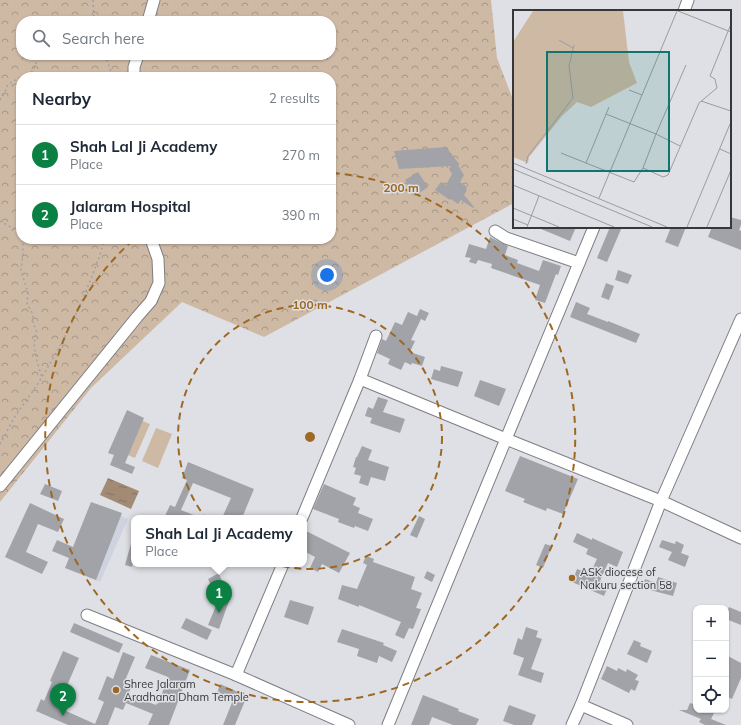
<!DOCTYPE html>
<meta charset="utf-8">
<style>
:root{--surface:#fff;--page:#f6f6f7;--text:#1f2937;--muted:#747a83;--line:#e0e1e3;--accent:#0b8043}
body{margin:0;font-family:Mulish,sans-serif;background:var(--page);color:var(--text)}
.controls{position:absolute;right:12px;bottom:12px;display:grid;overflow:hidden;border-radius:8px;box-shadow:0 1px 3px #0004}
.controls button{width:36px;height:36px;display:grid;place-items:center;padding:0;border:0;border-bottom:1px solid var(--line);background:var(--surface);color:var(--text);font:20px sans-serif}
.you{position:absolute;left:327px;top:275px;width:14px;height:14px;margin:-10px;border:3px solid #fff;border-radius:50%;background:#1a73e8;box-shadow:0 0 0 6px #1a73e833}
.badge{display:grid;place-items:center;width:26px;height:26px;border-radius:50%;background:var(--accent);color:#fff;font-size:13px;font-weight:700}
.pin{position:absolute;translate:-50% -33px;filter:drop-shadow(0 1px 2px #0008)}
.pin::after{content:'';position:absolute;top:21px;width:14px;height:12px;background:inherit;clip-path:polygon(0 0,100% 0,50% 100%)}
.popup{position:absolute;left:131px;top:515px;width:176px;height:52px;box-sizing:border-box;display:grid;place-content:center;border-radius:8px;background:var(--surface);filter:drop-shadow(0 1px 3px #0005);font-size:13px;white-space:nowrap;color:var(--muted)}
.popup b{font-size:15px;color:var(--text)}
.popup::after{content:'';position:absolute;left:50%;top:100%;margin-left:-8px;border:8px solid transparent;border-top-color:var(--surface)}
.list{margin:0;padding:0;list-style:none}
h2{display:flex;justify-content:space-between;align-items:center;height:52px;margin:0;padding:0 16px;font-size:17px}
h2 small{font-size:13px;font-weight:400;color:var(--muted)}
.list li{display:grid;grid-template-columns:26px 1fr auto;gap:12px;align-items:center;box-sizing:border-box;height:60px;padding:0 16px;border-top:1px solid var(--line)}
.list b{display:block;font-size:15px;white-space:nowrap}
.list p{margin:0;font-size:13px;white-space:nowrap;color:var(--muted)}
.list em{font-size:13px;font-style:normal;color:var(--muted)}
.icon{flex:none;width:22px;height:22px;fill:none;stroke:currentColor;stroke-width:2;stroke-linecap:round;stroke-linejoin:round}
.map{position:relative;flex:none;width:741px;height:725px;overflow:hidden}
.search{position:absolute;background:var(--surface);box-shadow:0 1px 3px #0004;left:16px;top:16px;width:320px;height:44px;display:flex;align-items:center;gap:10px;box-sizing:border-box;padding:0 14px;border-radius:16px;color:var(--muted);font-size:15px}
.panel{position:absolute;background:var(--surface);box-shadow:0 1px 3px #0004;left:16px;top:72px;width:320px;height:172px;border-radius:16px}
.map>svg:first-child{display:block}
</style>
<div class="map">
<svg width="741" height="725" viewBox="0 0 741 725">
<defs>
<pattern id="park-crowns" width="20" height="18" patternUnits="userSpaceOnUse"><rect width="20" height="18" fill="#ceb9a4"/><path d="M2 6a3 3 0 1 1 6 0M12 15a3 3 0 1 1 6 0" fill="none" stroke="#a89787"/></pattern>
<pattern id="water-ripples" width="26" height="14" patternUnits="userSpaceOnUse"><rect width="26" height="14" fill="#a28b74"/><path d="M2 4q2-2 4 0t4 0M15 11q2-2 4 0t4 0" fill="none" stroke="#857260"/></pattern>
</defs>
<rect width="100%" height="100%" fill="#dee0e5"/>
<!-- built -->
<polygon fill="#cfd3df" points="94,505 128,519 100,582 67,567"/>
<!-- park -->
<path fill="url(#park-crowns)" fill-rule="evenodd" d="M0 0H491L497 58 514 102V203L264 337 182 302 91 388 0 502ZM21 21H331V55H21ZM21 77H331V239H21Z"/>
<!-- pitch -->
<g fill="#ceb9a4">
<polygon points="133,417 150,424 135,458 118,451"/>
<polygon points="156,428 172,434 158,468 142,461"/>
</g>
<!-- water -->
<polygon fill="url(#water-ripples)" points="108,478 139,491 131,509 100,495"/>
<!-- building -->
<g fill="#a1a3a8">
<polygon points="446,147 460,165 458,165 464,175 460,182 467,187 466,189 467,190 464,195 474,207 473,208 461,200 458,204 451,199 450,200 435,190 441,182 446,185 452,174 449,169 451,166 399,169 394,151"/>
<polygon points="418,172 428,187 415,196 405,180"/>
<polygon points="730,217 741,220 741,225 739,230 741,231 741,250 708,237 712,227 730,227"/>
<polygon points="536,227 576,227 570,241"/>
<polygon points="610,227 622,227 607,262 597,258"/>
<polygon points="671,227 686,227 678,247 665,242"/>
<polygon points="490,237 508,246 505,255 518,260 517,263 539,271 543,260 561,266 558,275 556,274 545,303 535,300 540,285 491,268 492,264 478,260 476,264 469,262 471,258 465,257 469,244 486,249"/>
<polygon points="618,270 632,275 628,284 615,280"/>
<polygon points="606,283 614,286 609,300 601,297"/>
<polygon points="576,302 590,308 587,314 608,322 608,321 640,334 636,343 570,317"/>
<polygon points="420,309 429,313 425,321 421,319 411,340 415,341 410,352 425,357 422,366 412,363 411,365 405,362 401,370 388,364 390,359 377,353 382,339 386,341 395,322 402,325 408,312 417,316"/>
<polygon points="441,366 463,372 458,387 431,379 434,369 440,371"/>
<polygon points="480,380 506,389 499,406 474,396"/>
<polygon points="378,397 388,400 383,412 405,419 400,433 370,423 372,418 365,416 368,407 373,409"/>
<polygon points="127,410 144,418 125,463 135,467 132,474 110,465 114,455 108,453"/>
<polygon points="362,446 372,450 368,460 389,467 385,481 371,477 368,486 359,483 361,476 354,474 356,468 353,467 356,457 357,457"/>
<polygon points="520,456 578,479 563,514 547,508 546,511 523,502 525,499 505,491"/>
<polygon points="188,462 254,489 242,518 222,518 231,498 193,483 181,510 201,518 169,518 165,516 170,505 175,507 187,480 182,478"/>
<polygon points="45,484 62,491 58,501 40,494"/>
<polygon points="324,484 356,498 353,505 360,508 358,513 373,519 368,531 355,526 354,528 338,522 339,519 313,509"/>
<polygon points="91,502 122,513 96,580 65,568 69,558 52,551 57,540 73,547"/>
<polygon points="30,503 64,519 58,532 38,524 26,552 48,562 42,574 5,557"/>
<polygon points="419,516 425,519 417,538 410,535"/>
<polygon points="304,530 350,553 339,573 322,564 318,572 310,568 315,557 304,551"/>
<polygon points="577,533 592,540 592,538 623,552 617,567 608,563 600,581 609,584 604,596 572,582 577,569 590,574 597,559 586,554 588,549 573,542"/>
<polygon points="132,540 134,541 134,558 132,567 125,565"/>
<polygon points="662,540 675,544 676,541 684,545 681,553 689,556 685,567 668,560 672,552 659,547"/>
<polygon points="545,544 552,546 543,568 536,565"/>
<polygon points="366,556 374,559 373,562 415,577 411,589 422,593 416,608 421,609 413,629 409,628 404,639 395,635 401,622 359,605 359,607 338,599 342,585 357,589 367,565 363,563"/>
<polygon points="427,571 435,575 432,582 424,578"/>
<polygon points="219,573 229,601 219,629 208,625 218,601 208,579"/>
<polygon points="658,577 677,583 673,596 642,588 645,579 656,583"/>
<polygon points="290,600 314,607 308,625 284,617"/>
<polygon points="729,607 741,612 741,625 726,619 726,614"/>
<polygon points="186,618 212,630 207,640 181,628"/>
<polygon points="74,623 123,644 119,653 70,632"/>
<polygon points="526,627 538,631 536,637 542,639 531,669 544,673 541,683 518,675 524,658 513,654 518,638 522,640"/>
<polygon points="342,629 384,643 383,645 397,651 392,662 379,656 377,663 357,656 359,649 337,642"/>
<polygon points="634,640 641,643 640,646 652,651 647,663 627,654"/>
<polygon points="63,651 79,658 66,688 63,687 55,706 95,724 104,702 98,699 107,676 113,679 123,652 135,657 124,683 132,686 128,694 156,705 157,703 158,704 168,677 145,668 151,655 190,670 169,725 148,725 153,714 126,703 123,710 115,707 108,725 68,725 36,711 41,699 44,701 52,682 50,681"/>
<polygon points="726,655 741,663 741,678 732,699 726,696"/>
<polygon points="607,666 617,671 618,668 626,672 627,669 638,675 635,680 639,681 635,691 631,689 629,693 601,679"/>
<polygon points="220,684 247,696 235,725 223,725 233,700 217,693"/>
<polygon points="423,695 459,709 458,711 479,719 476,725 453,725 432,717 429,725 411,725"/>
<polygon points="690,703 696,705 696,710 707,710 714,713 711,719 726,725 705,725 699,722 701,719 679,710 687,710"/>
<polygon points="509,705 536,715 532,725 514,725 503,721"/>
</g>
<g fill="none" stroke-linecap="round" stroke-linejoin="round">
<!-- minor casing -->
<g stroke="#7c7e83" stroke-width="13">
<g id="minor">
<polyline points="684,11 688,0"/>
<polyline points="148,21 154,0"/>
<polyline points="134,77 134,67 138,55"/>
<polyline points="495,231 506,238 579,263"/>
<polyline points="360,379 506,439 661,501 741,319"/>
<polyline points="0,486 137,317 151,301 159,283 158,259 151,239"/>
<polyline points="302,518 360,379 376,336"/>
<polyline points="283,564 236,675 349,725"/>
<polyline points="87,615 236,675"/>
<polyline points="581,705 627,725"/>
<polyline points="388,725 506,439 594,227"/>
<polyline points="572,725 581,705 661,501 741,538"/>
</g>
</g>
<!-- path -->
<g stroke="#a0a1a5" stroke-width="1.5" stroke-dasharray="2 3" stroke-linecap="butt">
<polyline points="93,0 94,21"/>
<polyline points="105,55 113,77"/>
<polyline points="22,77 33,71 39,55"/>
<polyline points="0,100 5,92 8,84 21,77"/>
<polyline points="0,221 18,231 21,237"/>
<path d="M22 239 23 240V254L21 270 28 293 27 304 33 314V322L37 333C30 345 39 366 42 378"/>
<path d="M0 444C6 434 11 422 18 412 27 399 37 386 45 372 70 331 91 284 105 239"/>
</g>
<!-- minor -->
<use href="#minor" stroke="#fff" stroke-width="11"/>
</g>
<!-- distance rings -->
<g fill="none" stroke="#9e6822" stroke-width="2" stroke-dasharray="7 5">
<circle cx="310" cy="437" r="132"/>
<path d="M333 173A265 265 0 1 1 133 240"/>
</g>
<!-- markers -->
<g fill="#9e6822" stroke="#dee0e5" stroke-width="1.5">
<circle cx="572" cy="578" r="4"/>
<circle cx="116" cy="690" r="4"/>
</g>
<g text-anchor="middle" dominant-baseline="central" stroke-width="3" stroke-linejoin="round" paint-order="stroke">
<!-- poi labels -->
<g font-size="11" fill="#37373a" stroke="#dee0e5" text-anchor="start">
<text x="580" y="572">ASK diocese of<tspan x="580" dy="13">Nakuru section 58</tspan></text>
<text x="124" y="684">Shree Jalaram<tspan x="124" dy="13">Aradhana Dham Temple</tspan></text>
</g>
</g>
<!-- overview -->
<g transform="translate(513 10)">
<rect width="218" height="218" fill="#dee0e5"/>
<path d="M20 1H110L116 52 124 73 78 97 64 92 49 106 16 147 15 153 0 147V32Z" fill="#ceb9a4"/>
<path fill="none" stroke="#9b9ca1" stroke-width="1" d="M165 1 218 22M46 30 60 38M116 80 129 85M188 91 218 101M96 97 73 153 121 172 130 158 143 124 167 136M93 104 143 124 173 55M207 139 218 144M48 143 73 153M0 153 154 217M13 154 15 146 60 88 56 56 61 35M130 158 150 167 155 165 186 93 204 78 202 69 197 66 218 14M0 159 139 217M0 175 101 217M86 188 164 1M0 198 46 217M0 209 15 215M14 217 26 186M174 217 217 114M194 217 218 160"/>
<path fill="#0f766e" fill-opacity="0.15" stroke="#0f766e" stroke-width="2" d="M34 42H156V161H34Z"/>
<rect width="218" height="218" fill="none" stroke="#37373a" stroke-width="2"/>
</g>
<circle cx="310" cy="437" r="6" fill="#9e6822" stroke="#dee0e5" stroke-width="2"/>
<g font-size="12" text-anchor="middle" font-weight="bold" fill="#9e6822" stroke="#dee0e5" stroke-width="3" stroke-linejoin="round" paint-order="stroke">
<text x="401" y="192">200 m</text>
<text x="310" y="309">100 m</text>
</g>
</svg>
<div class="controls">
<button>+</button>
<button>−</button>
<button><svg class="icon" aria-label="locate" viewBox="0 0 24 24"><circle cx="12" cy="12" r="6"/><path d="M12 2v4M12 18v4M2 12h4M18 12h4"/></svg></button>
</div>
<div class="you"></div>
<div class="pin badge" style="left:219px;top:613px">1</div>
<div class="popup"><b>Shah Lal Ji Academy</b>Place</div>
<div class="pin badge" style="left:63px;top:716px">2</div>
<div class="search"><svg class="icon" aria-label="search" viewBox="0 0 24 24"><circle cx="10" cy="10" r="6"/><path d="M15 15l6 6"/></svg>Search here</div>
<section class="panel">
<h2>Nearby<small>2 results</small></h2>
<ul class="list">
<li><span class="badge">1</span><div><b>Shah Lal Ji Academy</b><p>Place</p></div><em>270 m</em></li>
<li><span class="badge">2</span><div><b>Jalaram Hospital</b><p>Place</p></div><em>390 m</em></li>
</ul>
</section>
</div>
